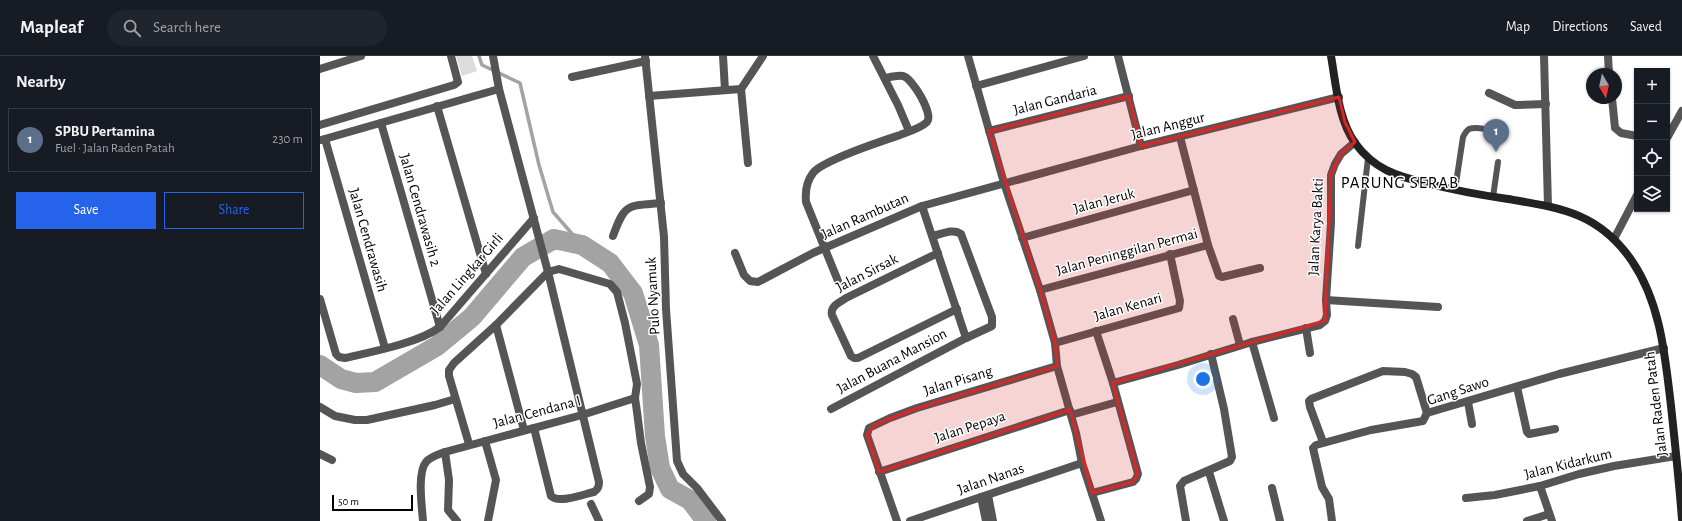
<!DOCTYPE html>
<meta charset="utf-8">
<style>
:root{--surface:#171b24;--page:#20242c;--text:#f1f3f6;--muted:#9ea1a6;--line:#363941;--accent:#2563eb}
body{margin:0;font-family:"Alegreya Sans",sans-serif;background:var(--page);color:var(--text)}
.controls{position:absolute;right:12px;top:12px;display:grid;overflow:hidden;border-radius:0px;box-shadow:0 1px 3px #0004}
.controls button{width:36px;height:36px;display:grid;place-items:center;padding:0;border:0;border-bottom:1px solid var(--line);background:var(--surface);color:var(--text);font:20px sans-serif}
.compass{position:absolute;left:1266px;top:12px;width:36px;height:36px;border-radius:50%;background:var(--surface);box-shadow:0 1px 3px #0004;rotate:171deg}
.scale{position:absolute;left:12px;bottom:10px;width:81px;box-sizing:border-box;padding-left:4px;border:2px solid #000;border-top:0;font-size:11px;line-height:14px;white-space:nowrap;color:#000;-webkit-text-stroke:3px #fff;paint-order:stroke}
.you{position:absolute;left:883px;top:323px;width:14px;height:14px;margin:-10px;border:3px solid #fff;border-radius:50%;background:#1a73e8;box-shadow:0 0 0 6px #1a73e833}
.badge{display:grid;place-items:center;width:26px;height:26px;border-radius:50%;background:var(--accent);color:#fff;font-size:13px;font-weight:700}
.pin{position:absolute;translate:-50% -33px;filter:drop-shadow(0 1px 2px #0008)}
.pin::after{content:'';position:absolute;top:21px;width:14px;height:12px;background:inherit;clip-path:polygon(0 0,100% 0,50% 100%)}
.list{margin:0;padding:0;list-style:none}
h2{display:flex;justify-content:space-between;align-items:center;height:52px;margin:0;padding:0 16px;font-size:17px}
h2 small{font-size:13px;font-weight:400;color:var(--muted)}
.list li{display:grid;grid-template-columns:26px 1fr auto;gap:12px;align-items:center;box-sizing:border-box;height:64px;margin:0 8px 8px;padding:0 8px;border:1px solid var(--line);border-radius:0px}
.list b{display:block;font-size:15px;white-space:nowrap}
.list p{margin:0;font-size:13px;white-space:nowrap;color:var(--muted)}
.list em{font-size:13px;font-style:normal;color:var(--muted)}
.actions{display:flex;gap:8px;padding:12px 16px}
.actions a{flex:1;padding:9px 0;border:1px solid var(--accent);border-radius:0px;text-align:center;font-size:14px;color:var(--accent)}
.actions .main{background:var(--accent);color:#fff}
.icon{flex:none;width:22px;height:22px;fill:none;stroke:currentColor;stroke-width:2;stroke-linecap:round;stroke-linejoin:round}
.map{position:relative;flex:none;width:1362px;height:465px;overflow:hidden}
header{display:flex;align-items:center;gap:24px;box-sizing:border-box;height:56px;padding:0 20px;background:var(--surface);border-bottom:1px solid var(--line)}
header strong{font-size:19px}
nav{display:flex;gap:22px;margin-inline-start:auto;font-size:14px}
.search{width:280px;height:36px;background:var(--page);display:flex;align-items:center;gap:10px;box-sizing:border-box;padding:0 14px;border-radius:22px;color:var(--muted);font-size:15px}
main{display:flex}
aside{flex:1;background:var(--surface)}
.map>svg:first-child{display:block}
</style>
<header>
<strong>Mapleaf</strong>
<div class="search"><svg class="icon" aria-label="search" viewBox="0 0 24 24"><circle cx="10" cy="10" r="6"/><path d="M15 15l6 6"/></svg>Search here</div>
<nav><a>Map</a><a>Directions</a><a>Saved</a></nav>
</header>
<main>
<aside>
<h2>Nearby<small></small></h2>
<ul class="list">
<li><span class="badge" style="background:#5c6f8a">1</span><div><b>SPBU Pertamina</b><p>Fuel · Jalan Raden Patah</p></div><em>230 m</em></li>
</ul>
<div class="actions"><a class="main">Save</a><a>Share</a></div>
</aside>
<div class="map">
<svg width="1362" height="465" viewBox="0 0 1362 465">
<rect width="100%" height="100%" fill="#fff"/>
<!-- green -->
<polygon fill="#dcdcdc" points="136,0 152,0 157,15 142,20"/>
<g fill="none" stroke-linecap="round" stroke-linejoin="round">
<!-- stream -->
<polyline stroke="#a3a3a3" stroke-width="3.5" points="159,0 162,9 200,27 219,109 233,156 262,189"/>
<!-- river -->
<polyline stroke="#a3a3a3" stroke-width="20" points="0,309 21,323 36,327 55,326 117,290 152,261 203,201 234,183 262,189 290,207 313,237 329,289 335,380 340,412 350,433 370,444 386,465"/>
<!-- lane -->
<g stroke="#555" stroke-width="6">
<path d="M1135 134 1143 81C1145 77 1146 75 1149 73 1156 70 1173 74 1179 78V86"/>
<polyline points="1173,141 1178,106"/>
<polyline points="1038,190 1048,102"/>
</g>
<!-- street -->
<g stroke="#555" stroke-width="8">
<path d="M173 0 179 33 228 216 279 426C279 431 278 433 274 436 264 438 239 448 231 440L214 372"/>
<polyline points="325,0 344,181 346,253 357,405 363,418 377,432 402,465"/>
<polyline points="403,0 405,34"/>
<polyline points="553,0 578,49 589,75"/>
<polyline points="648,0 684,127 720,234 735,287 737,310 756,377 762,407 781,465"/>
<polyline points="798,0 821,90"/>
<polyline points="1224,0 1228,150"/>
<polyline points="1288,0 1289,18"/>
<polyline points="0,13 41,0"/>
<polyline points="252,21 326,5"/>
<polyline points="656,30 764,0"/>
<polyline points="421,33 428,107"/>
<polyline points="1169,37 1195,49 1226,48"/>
<polyline points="329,40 421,33 443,0"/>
<polyline points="1292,42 1295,72 1301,77 1317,80"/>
<polyline points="117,50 166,218"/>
<polyline points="61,67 120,271"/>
<polyline points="0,69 134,29 138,26 131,0"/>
<polyline points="669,75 809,40"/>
<polyline points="860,81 888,189 899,220 902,221 940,212"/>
<polyline points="1347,82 1362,55"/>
<polyline points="5,83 65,292"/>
<polyline points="1,84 179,33"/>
<polyline points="602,150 646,282"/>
<path d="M293 180C305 147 307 150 341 147"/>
<polyline points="702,182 874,134"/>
<polyline points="1294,183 1317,139"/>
<polyline points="415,197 424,219 430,225 438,226 493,197 602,150 821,90 1019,41"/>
<path d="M618 197 526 242C519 247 510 250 512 259L531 300 534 302H538L637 253"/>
<path d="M518 225 486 146C485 135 486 126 493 117 503 104 562 85 580 79 588 76 601 72 607 66 614 58 592 22 583 20 578 19 570 21 565 22"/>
<polyline points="720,234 888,189"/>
<path d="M0 243 16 298 19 301 25 302C51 296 99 287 120 271L214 162"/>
<polyline points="1006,244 1118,251"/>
<polyline points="913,263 920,289"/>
<polyline points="176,269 204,374"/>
<polyline points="986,272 990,297"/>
<polyline points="932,286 954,362"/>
<polyline points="735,287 859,252 860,245 850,198"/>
<polyline points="793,327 858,309 932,286 1000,269 1005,265 1007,259 1006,244 1011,167 1011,119 1015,108 1021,98 1035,86"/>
<polyline points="1197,331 1207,376 1209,378 1235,373"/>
<polyline points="1148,346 1152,368"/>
<polyline points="0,351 15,360 35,364 47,364 115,349 135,343"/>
<path d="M511 353 646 282 672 270V261L641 178C633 172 622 178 613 180"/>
<polyline points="1107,357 1239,318 1344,292"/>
<polyline points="751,359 797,346"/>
<polyline points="165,385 176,424 168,465"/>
<polyline points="1003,386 990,351 989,345 991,343 1063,315 1085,316 1092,318 1096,321 1107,357"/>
<polyline points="149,388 129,320 129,314 134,307 176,269 228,216 239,213 290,228 297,236 305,267 317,328 315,342 317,356 321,387 330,431 329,438 319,445"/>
<polyline points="125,396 129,424 128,454 137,465"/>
<polyline points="0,398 12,404"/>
<polyline points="559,416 750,354"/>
<polyline points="889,416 904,465"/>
<polyline points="1220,430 1232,465"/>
<polyline points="952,432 960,465"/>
<polyline points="772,437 813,426 816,423 818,418 793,327 776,275"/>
<polyline points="668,439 673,465"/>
<polyline points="661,441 666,465"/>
<polyline points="1146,442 1175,439 1220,430 1259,418 1294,410 1356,400"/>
<polyline points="271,448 279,465"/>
<path d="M103 465C102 451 97 417 106 406 110 401 120 398 125 396L262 359 315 342"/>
<polyline points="577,465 547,379 549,372 570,362 597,352 737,310"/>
<polyline points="590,465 762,407"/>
<polyline points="866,465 860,430 864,425 910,405 912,401 904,353 891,298"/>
<polyline points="1012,465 1009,443 1002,431 993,392 996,389 1051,374 1103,365 1107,357"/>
<polyline points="1207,465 1229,458"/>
</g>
<!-- secondary -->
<path stroke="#222" stroke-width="8" d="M1011 0C1016 28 1018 63 1035 87 1054 113 1076 120 1106 127 1133 134 1160 139 1188 143 1241 152 1279 157 1312 205 1341 248 1345 300 1351 350 1355 387 1359 425 1362 463"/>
</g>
<!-- marked area -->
<path fill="#d62828" fill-opacity="0.2" stroke="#d62828" stroke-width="3" stroke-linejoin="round" d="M809 40 821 90 1019 41 1025 66 1035 86 1021 98 1011 119 1005 265 793 327 818 418 813 426 772 437 750 354 559 416 547 379 554 369 597 352 737 310 735 287 720 234 669 75Z"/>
<g text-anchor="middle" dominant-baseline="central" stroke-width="3" stroke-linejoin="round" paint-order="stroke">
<!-- street labels -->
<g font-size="15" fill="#000" stroke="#fff">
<text transform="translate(735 44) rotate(-14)">Jalan Gandaria</text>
<text transform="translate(848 70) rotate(-14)">Jalan Anggur</text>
<text transform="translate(784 145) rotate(-15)">Jalan Jeruk</text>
<text transform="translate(100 154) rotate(74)">Jalan Cendrawasih 2</text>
<text transform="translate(545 160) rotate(-24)">Jalan Rambutan</text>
<text transform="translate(996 171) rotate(-87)">Jalan Karya Bakti</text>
<text transform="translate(48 184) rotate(74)">Jalan Cendrawasih</text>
<text transform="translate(807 196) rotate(-15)">Jalan Peninggilan Permai</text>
<text transform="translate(547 217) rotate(-27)">Jalan Sirsak</text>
<text transform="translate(147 218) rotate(-49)">Jalan Lingkar Girli</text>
<text transform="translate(333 240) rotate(-93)">Pulo Nyamuk</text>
<text transform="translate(808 251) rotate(-16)">Jalan Kenari</text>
<text transform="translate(572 305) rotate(-28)">Jalan Buana Mansion</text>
<text transform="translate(638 325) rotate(-17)">Jalan Pisang</text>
<text transform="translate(1138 335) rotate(-18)">Gang Sawo</text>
<text transform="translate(1336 348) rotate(-97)">Jalan Raden Patah</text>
<text transform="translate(217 356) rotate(-15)">Jalan Cendana I</text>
<text transform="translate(650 371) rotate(-18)">Jalan Pepaya</text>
<text transform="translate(1248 408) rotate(-14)">Jalan Kidarkum</text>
<text transform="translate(671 423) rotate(-19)">Jalan Nanas</text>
</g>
<!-- quarter labels -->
<g font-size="17" letter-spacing="1" fill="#000" stroke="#fff">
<text x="1080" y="126">PARUNG SERAB</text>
</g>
</g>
</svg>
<div class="controls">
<button>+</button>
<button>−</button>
<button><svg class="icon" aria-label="locate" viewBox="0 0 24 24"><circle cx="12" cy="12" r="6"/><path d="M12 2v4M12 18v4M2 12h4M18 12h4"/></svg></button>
<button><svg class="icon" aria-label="layers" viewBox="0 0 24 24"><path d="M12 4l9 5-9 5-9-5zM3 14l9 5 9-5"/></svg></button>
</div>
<svg class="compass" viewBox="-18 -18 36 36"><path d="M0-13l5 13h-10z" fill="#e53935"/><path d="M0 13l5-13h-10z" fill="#9ea1a6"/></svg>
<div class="scale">50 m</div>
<div class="you"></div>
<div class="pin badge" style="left:1176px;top:96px;background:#5c6f8a">1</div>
</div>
</main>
